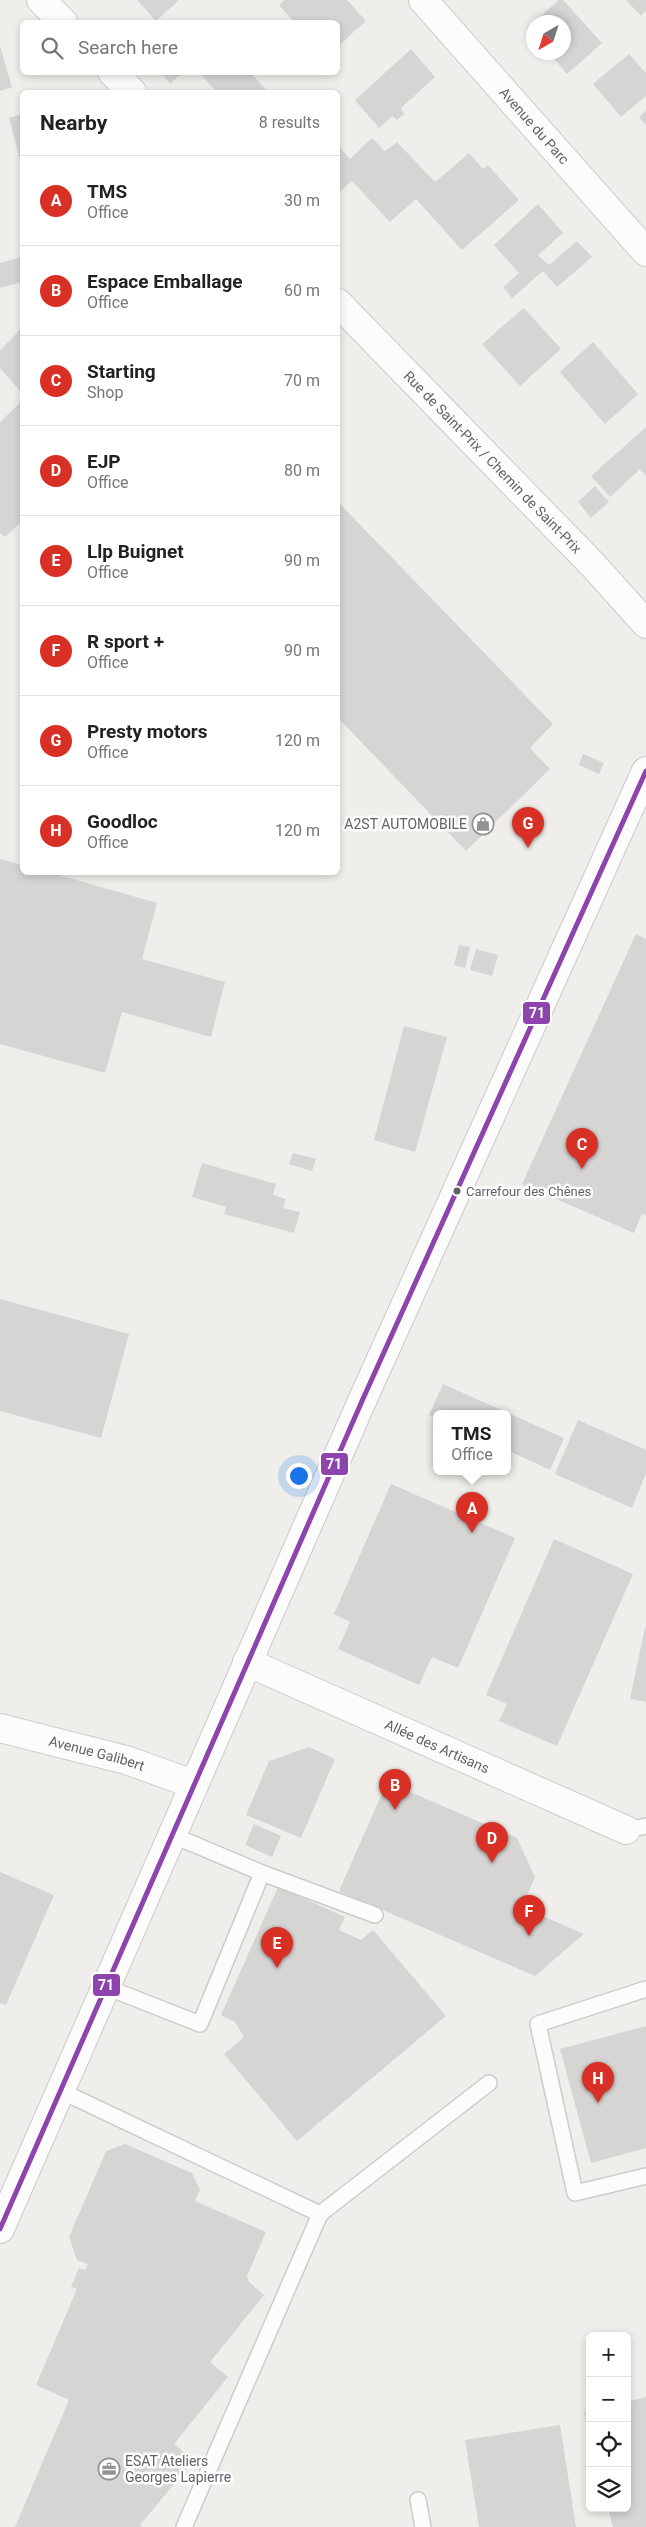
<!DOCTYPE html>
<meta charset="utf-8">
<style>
:root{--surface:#fff;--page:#f6f6f6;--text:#222;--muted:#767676;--line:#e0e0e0;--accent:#d93025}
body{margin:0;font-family:Roboto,sans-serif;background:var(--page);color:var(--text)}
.controls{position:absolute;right:15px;bottom:15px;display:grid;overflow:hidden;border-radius:8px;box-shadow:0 2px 8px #0003}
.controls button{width:45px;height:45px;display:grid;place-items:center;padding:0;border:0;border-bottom:1px solid var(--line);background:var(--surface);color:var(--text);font:25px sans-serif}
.compass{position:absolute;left:526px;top:15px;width:45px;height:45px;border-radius:50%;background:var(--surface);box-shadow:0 2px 8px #0003;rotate:219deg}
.you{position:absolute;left:298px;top:1475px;width:18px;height:18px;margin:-12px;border:4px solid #fff;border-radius:50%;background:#1a73e8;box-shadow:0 0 0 8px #1a73e833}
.badge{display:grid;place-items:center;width:32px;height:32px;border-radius:50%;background:var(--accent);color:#fff;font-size:16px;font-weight:700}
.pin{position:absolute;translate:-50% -41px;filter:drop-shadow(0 1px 2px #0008)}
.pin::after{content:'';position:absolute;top:26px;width:18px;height:15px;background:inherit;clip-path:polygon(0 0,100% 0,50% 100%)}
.popup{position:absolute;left:433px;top:1410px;width:78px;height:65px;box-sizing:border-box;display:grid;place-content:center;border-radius:8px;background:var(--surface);filter:drop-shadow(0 1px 4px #0005);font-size:16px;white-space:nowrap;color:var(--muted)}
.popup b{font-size:19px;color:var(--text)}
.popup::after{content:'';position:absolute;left:50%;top:100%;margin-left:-10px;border:10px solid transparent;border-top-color:var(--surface)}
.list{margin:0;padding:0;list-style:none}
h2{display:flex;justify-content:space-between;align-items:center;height:65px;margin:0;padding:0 20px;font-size:21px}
h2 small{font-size:16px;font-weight:400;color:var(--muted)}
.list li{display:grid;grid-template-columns:32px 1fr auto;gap:15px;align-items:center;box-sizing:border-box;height:90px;padding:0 20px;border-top:1px solid var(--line)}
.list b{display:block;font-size:19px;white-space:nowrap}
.list p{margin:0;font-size:16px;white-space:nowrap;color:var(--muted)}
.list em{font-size:16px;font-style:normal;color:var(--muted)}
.icon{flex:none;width:28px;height:28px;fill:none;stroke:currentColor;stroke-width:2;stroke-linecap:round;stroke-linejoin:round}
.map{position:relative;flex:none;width:646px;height:2527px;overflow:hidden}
.search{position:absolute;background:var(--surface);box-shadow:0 2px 8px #0003;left:20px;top:20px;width:320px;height:55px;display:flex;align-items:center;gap:12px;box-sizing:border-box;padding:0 18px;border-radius:8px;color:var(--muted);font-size:19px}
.panel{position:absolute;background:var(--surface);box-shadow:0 2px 8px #0003;left:20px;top:90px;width:320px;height:785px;border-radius:8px}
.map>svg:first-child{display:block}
</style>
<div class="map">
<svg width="646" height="2527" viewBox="0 0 646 2527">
<rect width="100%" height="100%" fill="#efeeea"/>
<!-- building -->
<g fill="#d6d5d3">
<polygon points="137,0 179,0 156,21"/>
<polygon points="284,0 347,0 366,21 338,46 338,22 294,22 279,5"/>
<polygon points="559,0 563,0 602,43 567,74 548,52 564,52 564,22 534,22 534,36 527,28"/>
<polygon points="626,0 646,0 646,11 641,16"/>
<polygon points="0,46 12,87 0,91"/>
<polygon points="411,49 435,77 401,108 404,114 397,120 392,116 379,128 355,100"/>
<polygon points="629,54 646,73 646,96 621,117 593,84"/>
<polygon points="161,72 183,72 170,84"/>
<polygon points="206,72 250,72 268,92 217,92 202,76"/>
<polygon points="646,110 646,125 639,117"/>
<polygon points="22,114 22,167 9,118"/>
<polygon points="372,138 385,151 397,142 435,182 469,153 483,169 488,165 519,200 462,250 416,199 390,222 352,181 338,193 338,146 350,159"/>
<polygon points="538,204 563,233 538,255 549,265 577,241 592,257 557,287 543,271 512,298 503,287 519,273 494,245"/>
<polygon points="22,257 22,282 0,288 0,263"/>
<polygon points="524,308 561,349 520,386 482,344"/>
<polygon points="22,328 22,393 0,368 0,350"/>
<polygon points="593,342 638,394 605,424 560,372"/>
<polygon points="22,401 22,521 5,537 0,533 0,422"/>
<polygon points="646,427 646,476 640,469 610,497 591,476"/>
<polygon points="595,486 609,502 591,518 578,502"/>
<polygon points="338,502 553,724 530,748 550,769 466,851 338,718"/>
<polygon points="583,754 604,763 599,774 579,765"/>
<polygon points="0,859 22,865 22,872 48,872 157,903 142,959 225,982 211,1037 122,1012 105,1073 0,1044"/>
<polygon points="636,934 646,939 646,1216 642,1214 634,1233 522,1184"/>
<polygon points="459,945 470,947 465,968 454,965"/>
<polygon points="476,949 498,955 492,976 470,970"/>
<polygon points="404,1026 447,1037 415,1152 374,1140"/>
<polygon points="293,1153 316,1159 312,1171 289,1164"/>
<polygon points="202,1163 276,1184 273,1195 286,1199 283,1208 300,1212 294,1233 224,1214 226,1207 192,1197"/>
<polygon points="0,1299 129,1334 101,1438 0,1411"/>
<polygon points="443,1384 564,1438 550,1470 507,1450 507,1414 437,1414 437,1419 429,1415"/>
<polygon points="578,1420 646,1450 646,1473 632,1508 555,1474"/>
<polygon points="391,1484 515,1538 458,1668 432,1657 419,1685 338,1649 350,1622 334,1614"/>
<polygon points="554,1539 633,1574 557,1746 499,1721 507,1704 486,1695"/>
<polygon points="645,1628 646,1628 646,1702 630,1699"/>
<polygon points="309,1747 335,1759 301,1838 246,1815 269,1761"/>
<polygon points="387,1782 517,1838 535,1877 522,1907 584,1934 535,1976 339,1891"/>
<polygon points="254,1824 281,1836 272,1857 245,1845"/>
<polygon points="0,1872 54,1895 6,2005 0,2003"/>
<polygon points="278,1887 345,1917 339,1930 361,1940 373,1930 446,2016 297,2141 224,2054 244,2037 235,2022 221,2015"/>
<polygon points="646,2026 646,2148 591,2163 560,2049"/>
<polygon points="125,2144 192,2173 200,2190 195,2201 266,2232 247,2276 249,2282 264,2295 210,2362 228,2377 174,2444 194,2460 140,2525 142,2527 15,2527 69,2400 36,2385 77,2289 71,2287 79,2268 85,2270 88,2264 77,2260 69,2237 106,2151"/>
<polygon points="646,2397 646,2527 613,2527 608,2508 627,2508 627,2402"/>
<polygon points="590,2411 590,2433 589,2433 584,2412"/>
<polygon points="560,2425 576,2527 479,2527 465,2440"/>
</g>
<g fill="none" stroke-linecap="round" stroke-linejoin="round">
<!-- lane casing -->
<g stroke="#cbcccc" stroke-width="18">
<g id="lane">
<polyline points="626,1830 646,1826"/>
<polyline points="262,1873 375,1915"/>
<polyline points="106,1987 200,2024 262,1873 172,1835"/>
<polyline points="646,1989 538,2024 575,2193 646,2176"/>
<polyline points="61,2091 320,2214 489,2083"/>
<polyline points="418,2500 423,2527"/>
<polyline points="184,2527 320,2214"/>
</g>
</g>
<!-- street casing -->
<g stroke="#cbcccc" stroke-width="30">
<g id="street">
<path id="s1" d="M423 0 646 252"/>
<path id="s2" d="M247 1662 626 1830"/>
<path id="s3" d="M0 1728 126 1760 193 1784"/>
</g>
</g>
<!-- secondary casing -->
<g stroke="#cacacb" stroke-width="30">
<g id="secondary">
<polyline points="41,0 63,22"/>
<polyline points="112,72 132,92"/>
<path id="s4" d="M338 303 593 565 646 624"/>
<polyline points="0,2229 362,1401 646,771"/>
</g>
</g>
<!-- lane -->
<use href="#lane" stroke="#fdfcfc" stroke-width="15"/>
<!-- street -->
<use href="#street" stroke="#fdfcfc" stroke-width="28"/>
<!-- secondary -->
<use href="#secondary" stroke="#fdfcfc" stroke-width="28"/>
<!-- bus-1 casing -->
<g stroke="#fff" stroke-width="9">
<polyline id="bus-1" points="0,2229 362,1401 646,771"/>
</g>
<!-- bus-1 -->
<use href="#bus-1" stroke="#8e44ad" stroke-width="5"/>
</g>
<!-- icons -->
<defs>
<g id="shop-ring" transform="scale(1.125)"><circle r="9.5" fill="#fff" stroke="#919496" stroke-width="1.5"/><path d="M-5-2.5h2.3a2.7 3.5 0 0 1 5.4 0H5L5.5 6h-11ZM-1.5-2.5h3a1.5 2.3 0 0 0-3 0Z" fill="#919496"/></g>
<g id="office-ring" transform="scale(1.125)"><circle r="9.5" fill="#fff" stroke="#919496" stroke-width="1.5"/><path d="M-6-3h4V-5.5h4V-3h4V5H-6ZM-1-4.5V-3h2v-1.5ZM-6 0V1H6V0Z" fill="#919496"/></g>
</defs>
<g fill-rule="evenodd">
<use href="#shop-ring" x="483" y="824"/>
<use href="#office-ring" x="109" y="2469"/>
</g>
<!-- markers -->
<circle fill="#5f6368" stroke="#fff" stroke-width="2" cx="457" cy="1191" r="4.5"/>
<g text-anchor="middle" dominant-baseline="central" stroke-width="5" stroke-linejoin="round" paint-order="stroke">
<!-- bus labels -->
<g font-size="13" fill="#5f6368" stroke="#fff" text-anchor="start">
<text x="466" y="1191">Carrefour des Chênes</text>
</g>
<!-- street labels -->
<g font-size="14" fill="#5f6368" stroke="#fff">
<text stroke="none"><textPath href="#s1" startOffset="168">Avenue du Parc</textPath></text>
<text stroke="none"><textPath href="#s4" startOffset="222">Rue de Saint-Prix / Chemin de Saint-Prix</textPath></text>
<text stroke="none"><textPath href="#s2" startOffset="208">Allée des Artisans</textPath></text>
<text stroke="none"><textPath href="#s3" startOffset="100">Avenue Galibert</textPath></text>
</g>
<!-- poi labels -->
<g font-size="14" fill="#5f6368" stroke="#fff" text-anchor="end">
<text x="467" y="824">A2ST AUTOMOBILE</text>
<text x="125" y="2461" text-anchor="start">ESAT Ateliers<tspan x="125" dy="16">Georges Lapierre</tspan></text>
</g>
</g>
<g stroke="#fff" stroke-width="2">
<rect x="522" y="1001" width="29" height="24" rx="5" fill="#8e44ad"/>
<rect x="320" y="1452" width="29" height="24" rx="5" fill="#8e44ad"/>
<rect x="92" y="1973" width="29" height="24" rx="5" fill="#8e44ad"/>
</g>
<g font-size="14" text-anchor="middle" font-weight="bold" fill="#fff">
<text x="537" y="1018">71</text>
<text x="334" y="1469">71</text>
<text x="106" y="1990">71</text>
</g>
</svg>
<div class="controls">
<button>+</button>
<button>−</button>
<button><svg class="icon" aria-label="locate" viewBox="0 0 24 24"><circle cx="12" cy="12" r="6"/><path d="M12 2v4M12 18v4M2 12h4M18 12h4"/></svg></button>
<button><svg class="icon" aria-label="layers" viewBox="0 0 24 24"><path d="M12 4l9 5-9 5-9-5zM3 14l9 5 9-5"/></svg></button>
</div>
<svg class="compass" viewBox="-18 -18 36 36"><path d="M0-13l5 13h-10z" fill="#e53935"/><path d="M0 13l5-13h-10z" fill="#767676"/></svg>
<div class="you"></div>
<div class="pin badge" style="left:472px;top:1533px">A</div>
<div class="popup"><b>TMS</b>Office</div>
<div class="pin badge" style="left:395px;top:1810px">B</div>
<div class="pin badge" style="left:582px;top:1169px">C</div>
<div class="pin badge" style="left:492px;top:1863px">D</div>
<div class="pin badge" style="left:277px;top:1968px">E</div>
<div class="pin badge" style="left:529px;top:1936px">F</div>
<div class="pin badge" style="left:528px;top:848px">G</div>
<div class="pin badge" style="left:598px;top:2103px">H</div>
<div class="search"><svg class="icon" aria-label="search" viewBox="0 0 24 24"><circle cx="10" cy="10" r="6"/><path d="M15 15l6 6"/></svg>Search here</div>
<section class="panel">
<h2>Nearby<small>8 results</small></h2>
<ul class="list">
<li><span class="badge">A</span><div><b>TMS</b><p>Office</p></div><em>30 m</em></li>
<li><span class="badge">B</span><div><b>Espace Emballage</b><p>Office</p></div><em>60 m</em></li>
<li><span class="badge">C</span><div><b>Starting</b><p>Shop</p></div><em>70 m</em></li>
<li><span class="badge">D</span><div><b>EJP</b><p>Office</p></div><em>80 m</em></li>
<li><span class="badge">E</span><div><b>Llp Buignet</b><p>Office</p></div><em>90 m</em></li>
<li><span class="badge">F</span><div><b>R sport +</b><p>Office</p></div><em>90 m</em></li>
<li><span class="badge">G</span><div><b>Presty motors</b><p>Office</p></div><em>120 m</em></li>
<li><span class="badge">H</span><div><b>Goodloc</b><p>Office</p></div><em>120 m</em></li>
</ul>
</section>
</div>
